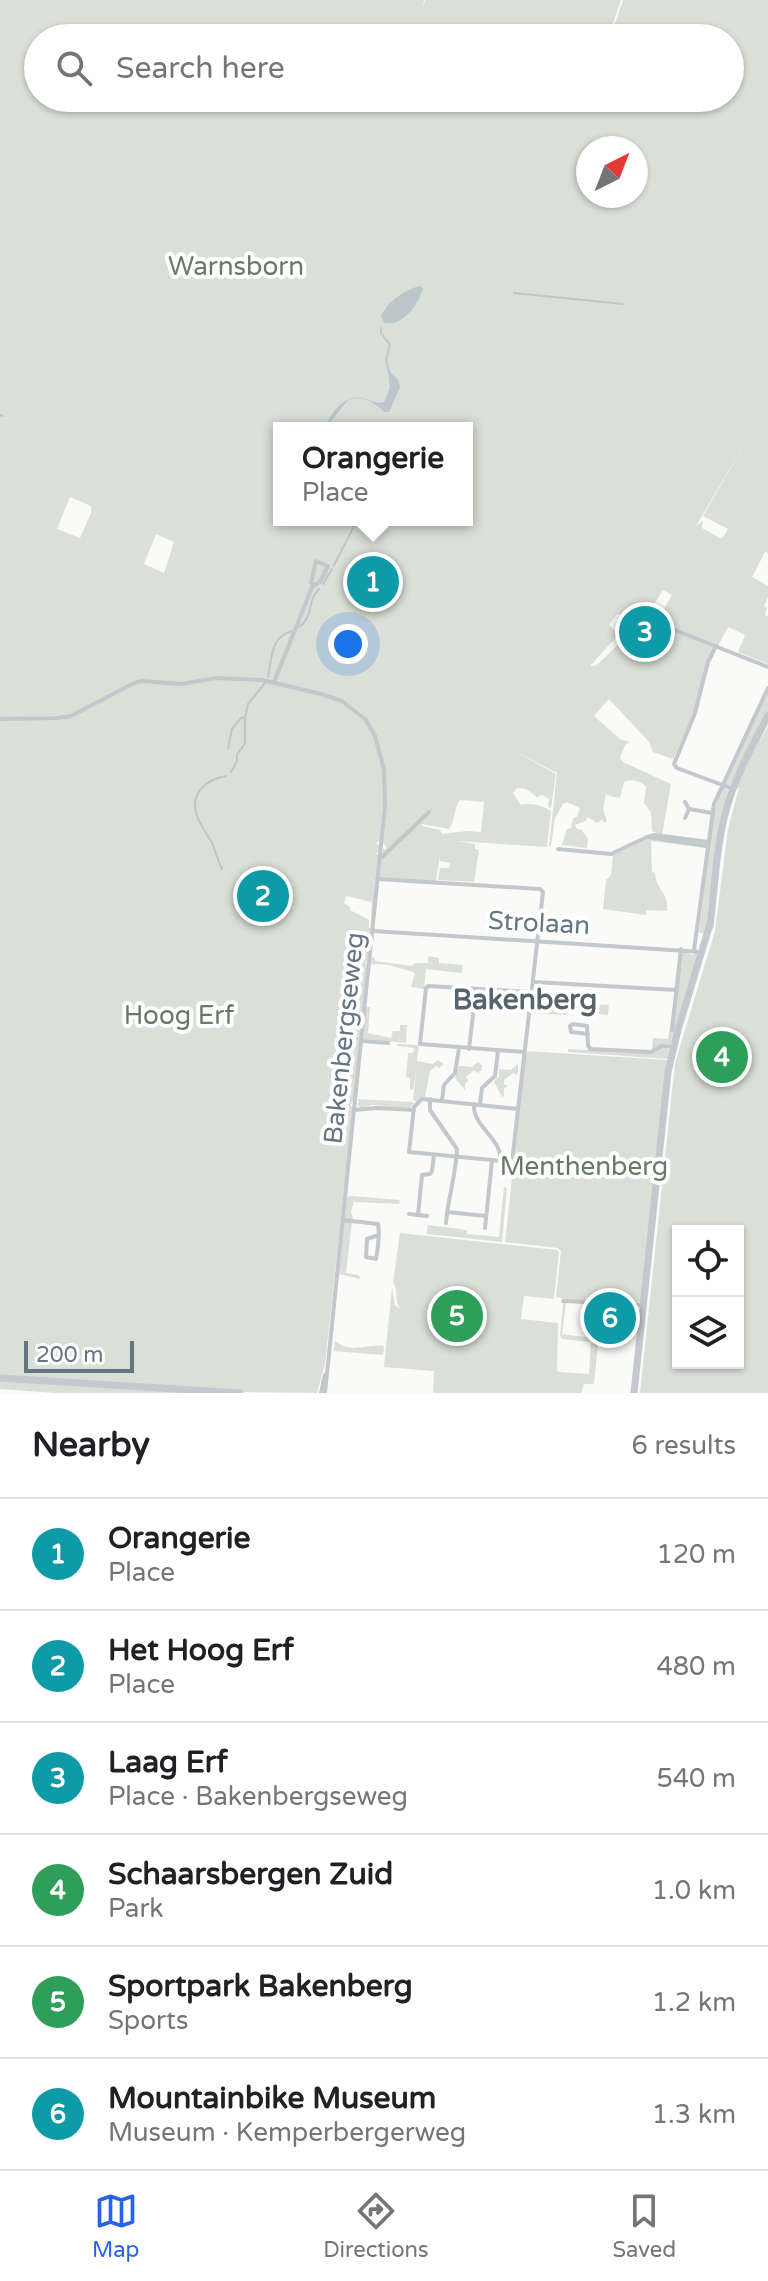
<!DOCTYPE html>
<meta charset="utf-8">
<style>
:root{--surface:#fff;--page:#f2f2f2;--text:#202124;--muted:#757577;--line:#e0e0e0;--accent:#2563eb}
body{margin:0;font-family:"Varela Round",sans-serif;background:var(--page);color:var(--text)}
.controls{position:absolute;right:24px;bottom:24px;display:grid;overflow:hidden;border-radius:0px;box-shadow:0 2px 6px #0004}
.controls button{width:72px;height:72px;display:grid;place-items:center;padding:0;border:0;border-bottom:2px solid var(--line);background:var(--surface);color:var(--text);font:40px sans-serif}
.compass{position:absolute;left:576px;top:136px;width:72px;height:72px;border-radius:50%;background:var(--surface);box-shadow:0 2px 6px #0004;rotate:42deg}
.scale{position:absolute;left:24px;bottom:20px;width:110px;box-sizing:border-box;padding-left:8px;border:4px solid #657683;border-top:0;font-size:22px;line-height:28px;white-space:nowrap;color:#657683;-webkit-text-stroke:6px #fff;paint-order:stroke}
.you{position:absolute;left:348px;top:644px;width:28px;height:28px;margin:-20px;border:6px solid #fff;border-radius:50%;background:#1a73e8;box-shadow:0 0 0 12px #1a73e833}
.badge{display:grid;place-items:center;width:52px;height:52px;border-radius:50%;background:var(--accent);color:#fff;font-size:26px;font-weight:700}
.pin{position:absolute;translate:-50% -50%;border:4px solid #fff;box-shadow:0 2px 8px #0006}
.popup{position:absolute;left:273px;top:422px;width:200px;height:104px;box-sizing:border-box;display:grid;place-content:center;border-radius:0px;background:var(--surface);filter:drop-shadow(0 2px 6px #0005);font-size:26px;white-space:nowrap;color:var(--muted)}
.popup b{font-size:30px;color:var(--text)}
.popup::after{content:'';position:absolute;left:50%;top:100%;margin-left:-16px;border:16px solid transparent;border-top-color:var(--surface)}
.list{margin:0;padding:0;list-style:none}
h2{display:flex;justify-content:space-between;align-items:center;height:104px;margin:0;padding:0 32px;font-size:34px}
h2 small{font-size:26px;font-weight:400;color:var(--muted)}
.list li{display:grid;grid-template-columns:52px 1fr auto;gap:24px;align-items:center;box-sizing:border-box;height:112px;padding:0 32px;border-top:2px solid var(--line)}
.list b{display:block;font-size:30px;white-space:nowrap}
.list p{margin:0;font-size:26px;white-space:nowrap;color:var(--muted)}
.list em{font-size:26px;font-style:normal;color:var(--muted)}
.icon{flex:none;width:44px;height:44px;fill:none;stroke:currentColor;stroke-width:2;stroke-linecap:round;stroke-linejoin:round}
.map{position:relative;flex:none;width:768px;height:1393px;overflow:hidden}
.search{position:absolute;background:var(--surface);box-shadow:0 2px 6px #0004;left:24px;right:24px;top:24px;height:88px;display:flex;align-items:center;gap:20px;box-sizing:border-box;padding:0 28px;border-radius:44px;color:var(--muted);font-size:30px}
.sheet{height:776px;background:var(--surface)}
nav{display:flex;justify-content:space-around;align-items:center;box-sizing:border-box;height:112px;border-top:2px solid var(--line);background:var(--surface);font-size:22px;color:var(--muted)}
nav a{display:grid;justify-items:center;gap:4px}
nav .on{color:var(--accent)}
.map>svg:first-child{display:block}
</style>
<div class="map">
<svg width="768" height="1393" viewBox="0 0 768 1393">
<rect width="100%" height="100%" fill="#fafaf8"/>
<!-- green -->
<g fill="#dadfd7" fill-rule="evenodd">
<path d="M0 0H424L423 8 425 0H621L612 26 604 27 613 29 623 0H768V553L765 552 752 577 768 586V597L764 606 767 608 765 615 768 616V664L738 652 745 635 728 627 718 646 654 621 661 614 672 595 663 590 651 609 649 618 646 617V611L644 615 640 617 617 614 609 625 619 634 590 666H595L599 663 626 637 663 653 672 630 714 648 694 713 673 759 653 752 649 742 609 699 594 716 620 739 630 742 625 745 620 758 623 762 671 784 662 835 652 831 651 813 644 803 646 787C642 781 631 779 624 782L620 798 606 795 603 809 607 821 604 823 602 820 597 823 588 817 585 821 575 825 577 829 583 830 582 831 588 838 587 848 563 845 561 847 567 829 571 828 573 818 577 817 580 808 567 802 563 804 555 818 551 846H549L557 773 516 752 556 774 551 809 548 806 549 799 542 795 537 797 526 789 517 788 513 793 521 805C528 802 544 806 551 811L547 847 456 841 475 844V849L479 850 474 882 438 880 440 868H449L450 863 440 861V856L436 881 381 878 380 877 381 859 388 851 382 855 383 849H387L383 842V806L380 841 375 843 379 845 380 850 376 854 379 855 373 917 371 918 372 902 346 896 344 903 350 907V910L369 920V928H372L368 960 366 961 367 968 354 1098 350 1106 353 1107 325 1364 317 1393 244 1392 0 1376V720L71 715 0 719ZM38 38H730V98H38ZM588 148H636V196H588ZM279 428H467V520H279ZM752 431 703 516 728 529 722 539 702 528 703 521 696 526ZM70 497 91 506V513L80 538 57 529ZM156 534 174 542 164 573 144 564ZM460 800 484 802 481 832 516 835 468 831 442 834 440 830 422 826V824L449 829C456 820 453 809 460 800Z"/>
<polygon points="768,691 768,710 733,784 728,786 725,784"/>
<path d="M766 723 768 724 758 745 768 726V1393H640L675 1063 715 931 728 829 739 788 735 789 744 769 747 771 744 768ZM678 1231H738V1363H678Z"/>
<polygon points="724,787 729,792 705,934 699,932 712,820 721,789"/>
<path d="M648 839 706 848 651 841 652 872 655 873C656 890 669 892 667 911L646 910V915L603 909 606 880 611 875 613 855Z"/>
<polygon points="684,951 692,955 696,952 698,955 671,1045 652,1050 653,1038 668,1039 682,953"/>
<polygon points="428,956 439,958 439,963 463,965 462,973 426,969 424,989 411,987 415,973 413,972 389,965 371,964 372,957 374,957 375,961 412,966 414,963 428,963"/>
<polygon points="538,1002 609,1005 608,1015 570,1011 565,1015 530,1013 531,1006 538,1006"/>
<polygon points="366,1007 370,1007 368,1033 391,1038 393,1031 400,1031 400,1025 407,1025 406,1043 363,1039"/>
<polygon points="397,1044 419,1045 417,1061 433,1064 438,1060 444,1064 439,1068 436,1066 430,1071 425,1097 416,1102 413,1099 417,1066 413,1090 410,1089 410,1078 406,1077 408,1053 413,1053 414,1048 397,1046"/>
<polygon points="662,1047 670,1050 668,1059 568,1052 568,1049 651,1053"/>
<polygon points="526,1051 667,1060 641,1302 569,1300 556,1297 561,1251 558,1248 505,1242"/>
<polygon points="478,1062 483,1066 481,1068 482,1070 478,1073 474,1070 466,1077 468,1081 465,1084 465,1090 455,1078 459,1066 472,1067"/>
<polygon points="518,1064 518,1073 516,1075 513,1073 504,1080 504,1084 508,1086 504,1089 504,1096 502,1097 494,1082 499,1076 499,1069 511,1070"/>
<polygon points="358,1099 412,1102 414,1103 410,1108 372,1105 361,1108 357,1104 359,1102"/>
<polygon points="504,1187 507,1188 502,1242 427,1234 428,1225 467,1230 467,1234 499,1237"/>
<polygon points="351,1196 400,1200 399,1204 354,1202 351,1212 353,1218 352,1220 345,1218 347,1197"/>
<polygon points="344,1222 352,1222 346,1273 359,1275 360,1279 339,1274"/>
<path d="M400 1233 557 1250 559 1252 554 1299 524 1296 521 1319 558 1323 557 1370 559 1372 589 1374 591 1342 562 1339 560 1336 563 1303H566L562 1334 593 1338 595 1337 597 1330 588 1321 599 1319 600 1311 596 1306 597 1304H602L594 1384H584L581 1393H433L434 1371 384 1367 392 1287 395 1305 400 1309C394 1301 399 1290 393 1283Z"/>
<path d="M335 1341C353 1355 364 1343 384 1346L383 1355 334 1351Z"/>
<polygon points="0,1379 214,1393 56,1393 0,1389"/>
</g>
<!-- water -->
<g fill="#bbc7cb">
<path d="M420 286 423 288C418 305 404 326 384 323L381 316C388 301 404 290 420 286Z"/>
<path d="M388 370 398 380 400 387 389 412H384C374 402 362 395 348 400L326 428H324C332 412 345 392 365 399 373 401 376 404 384 402L390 388Z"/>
</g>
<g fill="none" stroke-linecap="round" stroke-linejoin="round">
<!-- stream -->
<g stroke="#bbc7cb" stroke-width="2">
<polyline points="514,293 623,304"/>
<polyline points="381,328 381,333 390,345 386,360 389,372"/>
<polyline points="0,415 3,416"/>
<polyline points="334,565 353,528 362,520"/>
<polyline points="323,584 332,569"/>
<path d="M299 627C315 615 306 602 319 589"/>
<path d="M268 677C272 659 270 637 292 631"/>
<polyline points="228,748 232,729 241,718 245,717"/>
<polyline points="231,772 237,761 237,755 245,743 245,718 248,704 265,683"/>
<path d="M222 869C218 861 216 853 213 845 208 835 201 827 197 816 189 794 206 779 226 776"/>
</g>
<!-- street -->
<g stroke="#c3c8cc" stroke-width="4">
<polygon points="316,561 328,566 320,582 315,585 311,583"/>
<polyline points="644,618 768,667"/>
<polyline points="716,646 708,662 695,713 674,764 677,768 733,789"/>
<polyline points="274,682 313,585"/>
<polyline points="0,719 57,718 71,716 134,683 142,681 181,684 217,678 262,680 321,694 342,701 366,720 375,736 384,770 385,806 325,1393"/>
<polyline points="685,802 689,809 712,813"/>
<polyline points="685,818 689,809"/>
<polyline points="647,837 655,835 708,842"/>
<polyline points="558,849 611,854 647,837 706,846"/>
<polyline points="382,857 429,812"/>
<polyline points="378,879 540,889 543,892 512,1162 409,1152 414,1107 422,1099 518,1109"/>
<polyline points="373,931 702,952"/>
<polyline points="694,950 714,804 768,688"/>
<polyline points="534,982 676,990"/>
<polyline points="672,1030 681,949"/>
<polyline points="588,1034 571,1032 570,1026 573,1024 587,1026 588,1045 590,1049 651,1052 662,1046 673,1047"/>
<polyline points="362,1041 388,1043"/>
<polyline points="469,1049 476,989"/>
<polyline points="524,1052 420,1044 426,988 428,986 531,992"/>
<path d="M430 1099V1110L457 1149C456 1175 448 1198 446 1223"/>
<polyline points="442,1100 444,1085 455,1073 459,1048"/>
<path d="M474 1104C472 1127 504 1139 500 1162"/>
<polyline points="480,1104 482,1088 495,1076 498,1051"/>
<polyline points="354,1110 377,1108 414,1110"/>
<polyline points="447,1212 486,1216"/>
<polyline points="409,1214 427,1216"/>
<polyline points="418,1215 422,1175 430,1174 432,1171 434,1155"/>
<path d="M343 1220 378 1224C380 1235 378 1248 376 1259L366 1257 367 1239 379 1235"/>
<polyline points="485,1228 492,1161"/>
<polyline points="563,1301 643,1305"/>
<polyline points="321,1393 325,1375"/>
</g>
<!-- secondary -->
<g stroke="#c3c9ce" stroke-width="7">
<path d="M710 926C715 887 716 845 727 807 736 775 753 745 768 715"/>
<polyline points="0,1378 240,1393"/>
<polyline points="634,1393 668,1072 678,1030 710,924"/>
</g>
</g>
<g text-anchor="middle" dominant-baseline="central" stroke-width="8" stroke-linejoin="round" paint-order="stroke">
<!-- park labels -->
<g font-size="26" fill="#687a64" stroke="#fff">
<text x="236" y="266">Warnsborn</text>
<text x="179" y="1015">Hoog Erf</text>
<text x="584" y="1166">Menthenberg</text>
</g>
<!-- street labels -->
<g font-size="26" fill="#657683" stroke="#fff">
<text transform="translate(539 923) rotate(3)">Strolaan</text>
<text transform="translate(344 1038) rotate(-84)">Bakenbergseweg</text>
</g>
<!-- neighbourhood labels -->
<g font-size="28" font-weight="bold" fill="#57646e" stroke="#fff">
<text x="525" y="1000">Bakenberg</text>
</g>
</g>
</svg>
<div class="controls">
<button><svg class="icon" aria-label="locate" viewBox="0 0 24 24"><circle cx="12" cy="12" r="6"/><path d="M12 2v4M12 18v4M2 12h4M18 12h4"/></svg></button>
<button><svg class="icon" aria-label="layers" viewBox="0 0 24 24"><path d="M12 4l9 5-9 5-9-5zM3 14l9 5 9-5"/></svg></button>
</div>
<svg class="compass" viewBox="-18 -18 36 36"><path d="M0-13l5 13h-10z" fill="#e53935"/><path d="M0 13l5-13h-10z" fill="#757577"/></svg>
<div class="scale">200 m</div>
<div class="you"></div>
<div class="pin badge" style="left:373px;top:582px;background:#0f9aa8">1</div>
<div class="popup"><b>Orangerie</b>Place</div>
<div class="pin badge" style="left:263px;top:896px;background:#0f9aa8">2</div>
<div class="pin badge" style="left:645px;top:632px;background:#0f9aa8">3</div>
<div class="pin badge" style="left:722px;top:1057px;background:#2e9e5b">4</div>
<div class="pin badge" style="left:457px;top:1316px;background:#2e9e5b">5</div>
<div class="pin badge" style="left:610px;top:1318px;background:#0f9aa8">6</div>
<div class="search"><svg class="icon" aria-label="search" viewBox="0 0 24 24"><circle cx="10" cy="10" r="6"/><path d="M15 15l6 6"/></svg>Search here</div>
</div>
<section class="sheet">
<h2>Nearby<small>6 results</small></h2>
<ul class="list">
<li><span class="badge" style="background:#0f9aa8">1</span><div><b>Orangerie</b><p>Place</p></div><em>120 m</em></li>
<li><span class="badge" style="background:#0f9aa8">2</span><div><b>Het Hoog Erf</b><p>Place</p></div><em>480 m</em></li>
<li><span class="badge" style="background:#0f9aa8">3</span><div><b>Laag Erf</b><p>Place · Bakenbergseweg</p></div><em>540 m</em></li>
<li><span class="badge" style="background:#2e9e5b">4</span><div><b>Schaarsbergen Zuid</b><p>Park</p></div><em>1.0 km</em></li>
<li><span class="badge" style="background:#2e9e5b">5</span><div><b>Sportpark Bakenberg</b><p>Sports</p></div><em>1.2 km</em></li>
<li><span class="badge" style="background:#0f9aa8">6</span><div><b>Mountainbike Museum</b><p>Museum · Kemperbergerweg</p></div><em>1.3 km</em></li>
</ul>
</section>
<nav>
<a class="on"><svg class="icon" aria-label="map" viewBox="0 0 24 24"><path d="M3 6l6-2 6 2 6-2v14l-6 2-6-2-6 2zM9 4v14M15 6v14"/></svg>Map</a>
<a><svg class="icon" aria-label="directions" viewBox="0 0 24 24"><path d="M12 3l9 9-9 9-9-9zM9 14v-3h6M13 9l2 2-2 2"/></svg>Directions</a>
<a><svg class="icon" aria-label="saved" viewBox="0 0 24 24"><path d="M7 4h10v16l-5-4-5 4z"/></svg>Saved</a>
</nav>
